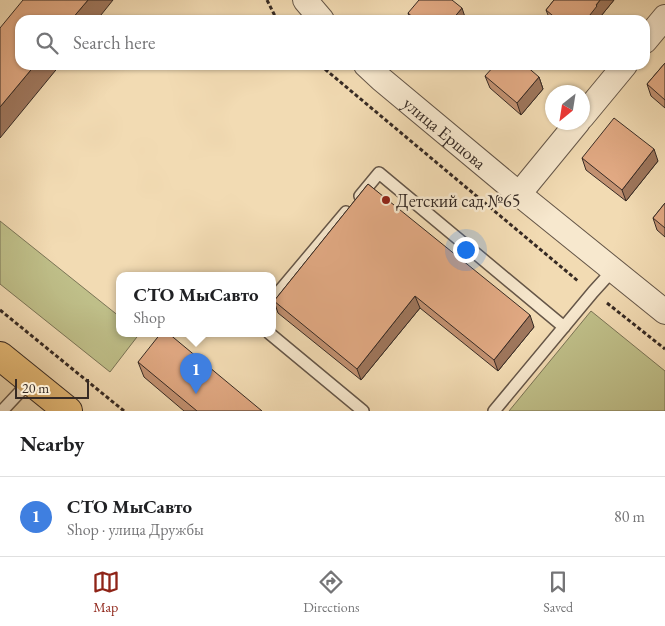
<!DOCTYPE html>
<meta charset="utf-8">
<style>
:root{--surface:#fff;--page:#f6f6f6;--text:#202124;--muted:#757577;--line:#e0e0e0;--accent:#8f2418}
body{margin:0;font-family:"EB Garamond",serif;background:var(--page);color:var(--text)}
.compass{position:absolute;left:545px;top:85px;width:45px;height:45px;border-radius:50%;background:var(--surface);box-shadow:0 1px 4px #0004;rotate:210deg}
.scale{position:absolute;left:15px;bottom:12px;width:74px;box-sizing:border-box;padding-left:5px;border:2px solid #362a24;border-top:0;font-size:14px;line-height:18px;white-space:nowrap;color:#362a24;-webkit-text-stroke:4px #f7e8ce;paint-order:stroke}
.you{position:absolute;left:465px;top:249px;width:18px;height:18px;margin:-12px;border:4px solid #fff;border-radius:50%;background:#1a73e8;box-shadow:0 0 0 8px #1a73e833}
.badge{display:grid;place-items:center;width:32px;height:32px;border-radius:50%;background:var(--accent);color:#fff;font-size:16px;font-weight:700}
.pin{position:absolute;translate:-50% -41px;filter:drop-shadow(0 1px 2px #0008)}
.pin::after{content:'';position:absolute;top:26px;width:18px;height:15px;background:inherit;clip-path:polygon(0 0,100% 0,50% 100%)}
.popup{position:absolute;left:116px;top:272px;width:160px;height:65px;box-sizing:border-box;display:grid;place-content:center;border-radius:10px;background:var(--surface);filter:drop-shadow(0 1px 4px #0005);font-size:16px;white-space:nowrap;color:var(--muted)}
.popup b{font-size:19px;color:var(--text)}
.popup::after{content:'';position:absolute;left:50%;top:100%;margin-left:-10px;border:10px solid transparent;border-top-color:var(--surface)}
.list{margin:0;padding:0;list-style:none}
h2{display:flex;justify-content:space-between;align-items:center;height:65px;margin:0;padding:0 20px;font-size:21px}
h2 small{font-size:16px;font-weight:400;color:var(--muted)}
.list li{display:grid;grid-template-columns:32px 1fr auto;gap:15px;align-items:center;box-sizing:border-box;height:80px;padding:0 20px;border-top:1px solid var(--line)}
.list b{display:block;font-size:19px;white-space:nowrap}
.list p{margin:0;font-size:16px;white-space:nowrap;color:var(--muted)}
.list em{font-size:16px;font-style:normal;color:var(--muted)}
.icon{flex:none;width:28px;height:28px;fill:none;stroke:currentColor;stroke-width:2;stroke-linecap:round;stroke-linejoin:round}
.map{position:relative;flex:none;width:665px;height:411px;overflow:hidden}
.search{position:absolute;background:var(--surface);box-shadow:0 1px 4px #0004;left:15px;right:15px;top:15px;height:55px;display:flex;align-items:center;gap:12px;box-sizing:border-box;padding:0 18px;border-radius:15px;color:var(--muted);font-size:19px}
.sheet{height:145px;background:var(--surface)}
nav{display:flex;justify-content:space-around;align-items:center;box-sizing:border-box;height:70px;border-top:1px solid var(--line);background:var(--surface);font-size:14px;color:var(--muted)}
nav a{display:grid;justify-items:center;gap:2px}
nav .on{color:var(--accent)}
.map>svg:first-child{display:block}
</style>
<div class="map">
<svg width="665" height="411" viewBox="0 0 665 411">
<rect width="100%" height="100%" fill="#f2dbb3"/>
<filter id="stains"><feTurbulence type="fractalNoise" baseFrequency=".004" numOctaves="4"/><feColorMatrix values="0 0 0 0 .2 0 0 0 0 .09 0 0 0 0 .02 0 0 0 .5 -.17"/></filter>
<radialGradient id="worn" r=".72"><stop offset=".6" stop-color="#630" stop-opacity="0"/><stop offset="1" stop-color="#630" stop-opacity=".3"/></radialGradient>
<!-- green -->
<g fill="#bfbf89" stroke="#7a7456">
<polygon points="0,221 120,317 120,333 140,333 110,372 0,284"/>
<polygon points="591,311 665,371 665,411 509,411"/>
</g>
<g fill="none" stroke-linecap="round" stroke-linejoin="round">
<!-- lane casing -->
<g stroke="#655648" stroke-width="14">
<g id="lane">
<polyline points="360,196 379,173 564,327"/>
<polyline points="272,300 346,212"/>
<polyline points="269,333 363,411"/>
<polyline points="2,411 30,381"/>
<polyline points="494,411 593,292 613,270"/>
</g>
</g>
<!-- street casing -->
<g stroke="#655648" stroke-width="26">
<g id="street">
<polyline points="305,0 322,20"/>
<polyline points="645,41 665,17"/>
<path id="s1" d="M366 65 381 79 519 194 665 312"/>
<polyline points="582,117 625,65"/>
<polyline points="519,194 578,122"/>
</g>
</g>
<!-- primary casing -->
<g stroke="#362a24" stroke-width="30">
<polyline id="primary" points="0,356 68,411"/>
</g>
<!-- path -->
<g stroke="#362a24" stroke-width="3" stroke-dasharray="4 2.5" stroke-linecap="butt">
<polyline points="267,0 277,20"/>
<polyline points="320,65 578,281"/>
<polyline points="607,303 665,349"/>
<polyline points="0,310 124,411"/>
</g>
<!-- lane -->
<use href="#lane" stroke="#f7e8ce" stroke-width="11"/>
<!-- street -->
<use href="#street" stroke="#f7e8ce" stroke-width="24"/>
<!-- primary -->
<use href="#primary" stroke="#e9be7a" stroke-width="28"/>
</g>
<!-- wall -->
<g fill="#c29171" stroke="#362a24">
<polygon points="554,0 614,0 601,16 601,18 600,20 550,20 546,10"/>
<polygon points="408,13 466,20 410,20"/>
<polygon points="665,63 665,108 651,96 647,84"/>
<polygon points="485,76 539,77 543,89 521,115 490,88"/>
<polygon points="582,158 658,161 626,201 586,170"/>
<polygon points="368,184 534,327 498,371 420,308 361,380 278,313 274,301"/>
<polygon points="665,203 665,237 657,230 653,218"/>
<polygon points="138,362 262,411 184,411 144,377"/>
</g>
<!-- shaded-wall -->
<g fill="#9e765c" stroke="#362a24">
<polygon points="88,0 113,0 97,20 71,20"/>
<polygon points="600,0 614,0 601,16 601,18 600,20 586,20"/>
<polygon points="462,8 466,20 452,20"/>
<polygon points="35,65 60,65 0,138 0,107"/>
<polygon points="539,77 543,89 521,115 517,103"/>
<polygon points="654,149 658,161 626,201 622,190"/>
<polygon points="415,296 420,308 361,380 357,369"/>
<polygon points="530,315 534,327 498,371 494,360"/>
</g>
<!-- building -->
<g fill="#e1a983" stroke="#362a24">
<polygon points="23,0 88,0 71,20 20,20 20,65 35,65 0,107 0,28"/>
<polygon points="419,0 452,0 462,8 452,20 416,20 408,13"/>
<polygon points="554,0 600,0 596,5 597,6 586,20 558,20 546,10"/>
<polygon points="665,63 665,100 647,84"/>
<polygon points="495,65 525,65 539,77 517,103 485,76"/>
<polygon points="614,118 654,149 622,190 582,158"/>
<polygon points="368,184 530,315 494,360 415,296 357,369 274,301"/>
<polygon points="665,203 665,228 653,218"/>
<polygon points="161,333 168,333 262,411 197,411 138,362"/>
</g>
<!-- markers -->
<circle fill="#8f2418" stroke="#f7e8ce" stroke-width="2" cx="386" cy="200" r="5"/>
<g text-anchor="middle" dominant-baseline="central" stroke-width="5" stroke-linejoin="round" paint-order="stroke">
<!-- street labels -->
<g font-size="18" fill="#362a24" stroke="#f7e8ce">
<text stroke="none"><textPath href="#s1" startOffset="104">улица Ершова</textPath></text>
</g>
<!-- poi labels -->
<g font-size="18" fill="#362a24" stroke="#f7e8ce" text-anchor="start">
<text x="396" y="200">Детский сад №65</text>
</g>
</g>
<rect width="100%" height="100%" filter="url(#stains)"/>
<rect width="100%" height="100%" fill="url(#worn)"/>
</svg>
<svg class="compass" viewBox="-18 -18 36 36"><path d="M0-13l5 13h-10z" fill="#e53935"/><path d="M0 13l5-13h-10z" fill="#757577"/></svg>
<div class="scale">20 m</div>
<div class="you"></div>
<div class="pin badge" style="left:196px;top:394px;background:#3f7fe0">1</div>
<div class="popup"><b>СТО МыСавто</b>Shop</div>
<div class="search"><svg class="icon" aria-label="search" viewBox="0 0 24 24"><circle cx="10" cy="10" r="6"/><path d="M15 15l6 6"/></svg>Search here</div>
</div>
<section class="sheet">
<h2>Nearby<small></small></h2>
<ul class="list">
<li><span class="badge" style="background:#3f7fe0">1</span><div><b>СТО МыСавто</b><p>Shop · улица Дружбы</p></div><em>80 m</em></li>
</ul>
</section>
<nav>
<a class="on"><svg class="icon" aria-label="map" viewBox="0 0 24 24"><path d="M3 6l6-2 6 2 6-2v14l-6 2-6-2-6 2zM9 4v14M15 6v14"/></svg>Map</a>
<a><svg class="icon" aria-label="directions" viewBox="0 0 24 24"><path d="M12 3l9 9-9 9-9-9zM9 14v-3h6M13 9l2 2-2 2"/></svg>Directions</a>
<a><svg class="icon" aria-label="saved" viewBox="0 0 24 24"><path d="M7 4h10v16l-5-4-5 4z"/></svg>Saved</a>
</nav>
